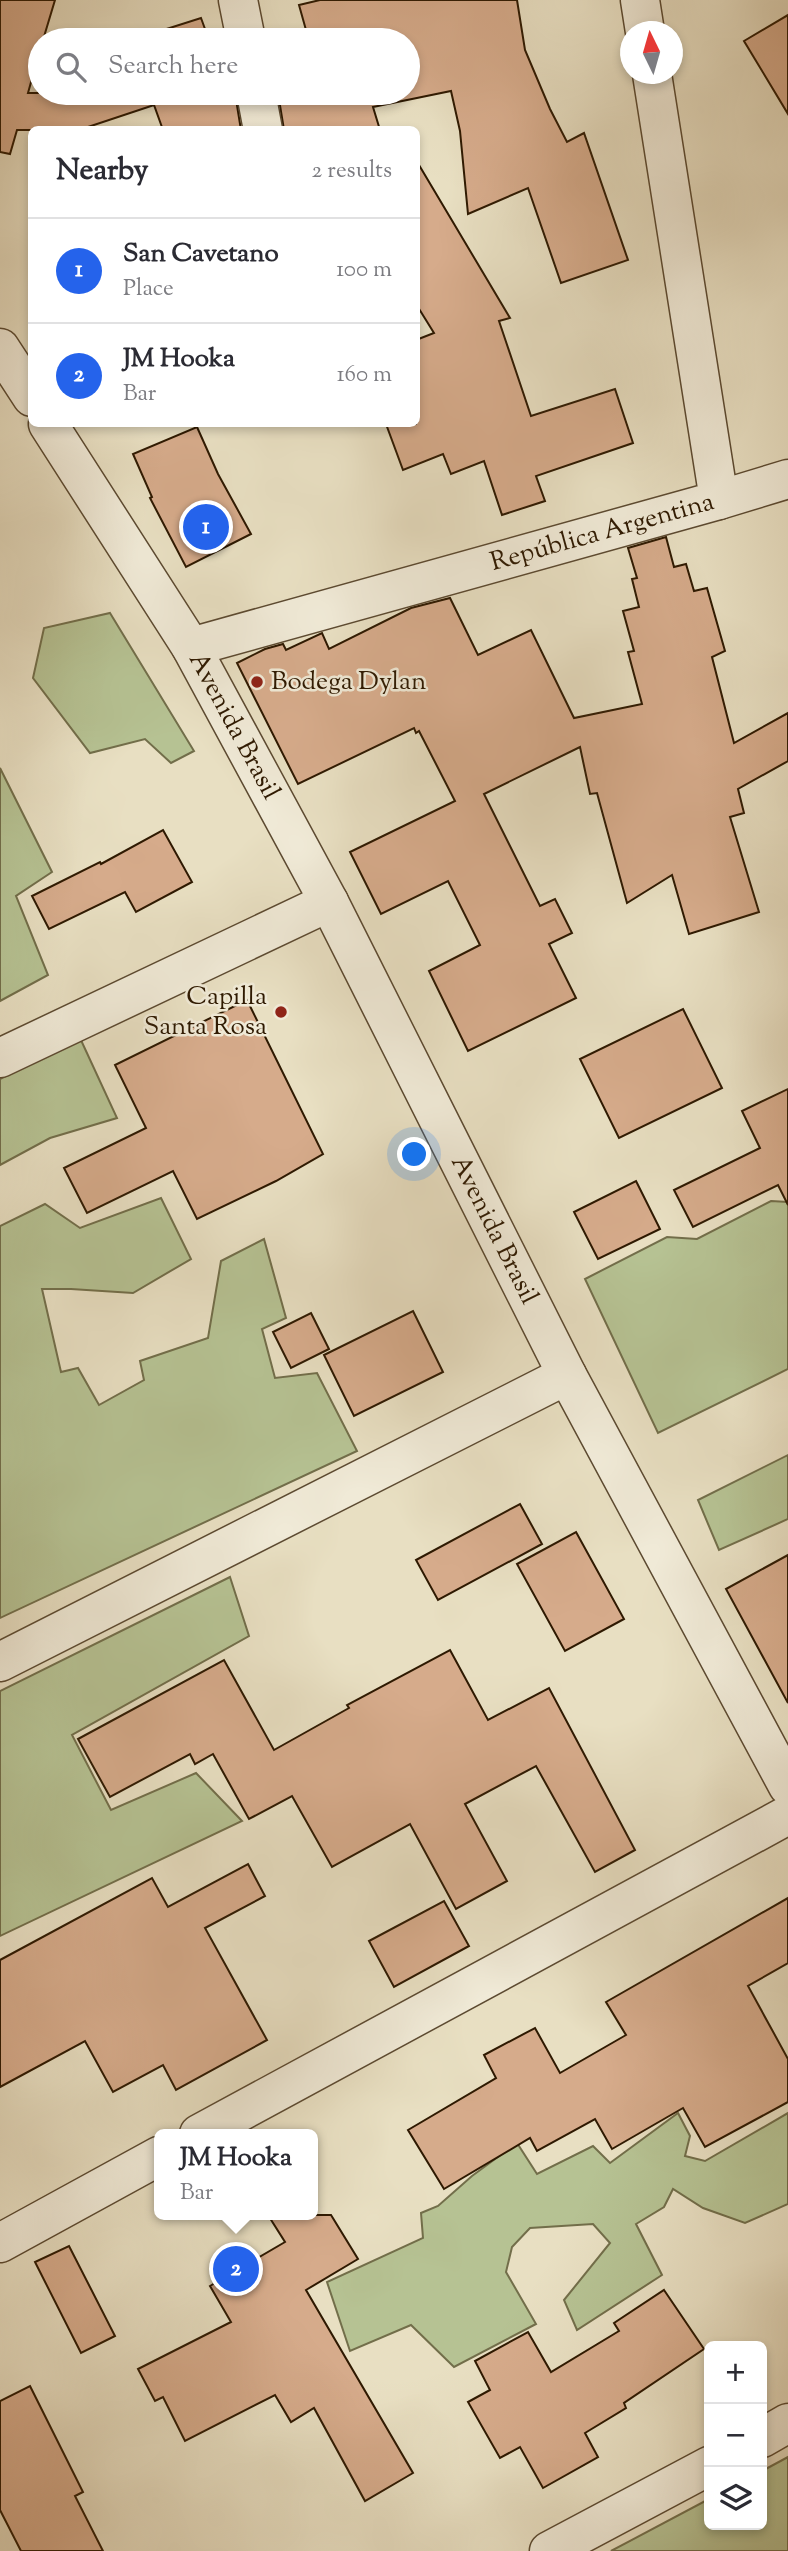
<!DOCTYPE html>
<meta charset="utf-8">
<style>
:root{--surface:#fff;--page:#f7f7f7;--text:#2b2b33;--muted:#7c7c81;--line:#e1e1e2;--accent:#2563eb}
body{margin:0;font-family:"Sorts Mill Goudy",serif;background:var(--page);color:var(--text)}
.controls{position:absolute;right:21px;bottom:21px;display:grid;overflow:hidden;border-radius:10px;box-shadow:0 4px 10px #0003}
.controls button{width:63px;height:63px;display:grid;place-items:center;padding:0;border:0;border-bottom:2px solid var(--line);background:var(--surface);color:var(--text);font:35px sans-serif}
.compass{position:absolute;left:620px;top:21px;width:63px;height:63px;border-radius:50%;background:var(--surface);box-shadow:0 4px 10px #0003;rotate:355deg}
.you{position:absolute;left:415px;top:1155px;width:24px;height:24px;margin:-18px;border:5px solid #fff;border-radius:50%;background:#1a73e8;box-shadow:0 0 0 10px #1a73e833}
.badge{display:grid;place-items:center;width:46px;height:46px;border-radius:50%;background:var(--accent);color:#fff;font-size:23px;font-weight:700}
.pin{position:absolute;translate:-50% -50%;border:4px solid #fff;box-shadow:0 2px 7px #0006}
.popup{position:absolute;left:154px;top:2129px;width:164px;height:91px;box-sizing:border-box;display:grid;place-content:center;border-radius:10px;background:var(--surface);filter:drop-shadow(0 2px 5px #0005);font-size:23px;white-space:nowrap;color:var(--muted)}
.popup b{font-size:26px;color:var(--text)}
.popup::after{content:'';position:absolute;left:50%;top:100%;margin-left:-14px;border:14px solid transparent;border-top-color:var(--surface)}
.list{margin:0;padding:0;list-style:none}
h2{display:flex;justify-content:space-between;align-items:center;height:91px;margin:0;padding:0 28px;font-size:30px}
h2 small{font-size:23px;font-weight:400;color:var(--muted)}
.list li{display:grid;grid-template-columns:46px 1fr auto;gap:21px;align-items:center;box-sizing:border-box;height:105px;padding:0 28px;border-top:2px solid var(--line)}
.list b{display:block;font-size:26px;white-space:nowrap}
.list p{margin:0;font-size:23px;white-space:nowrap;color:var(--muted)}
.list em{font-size:23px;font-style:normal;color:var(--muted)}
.icon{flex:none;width:38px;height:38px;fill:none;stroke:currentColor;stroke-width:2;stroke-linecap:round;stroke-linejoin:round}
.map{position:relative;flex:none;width:788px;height:2551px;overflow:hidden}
.search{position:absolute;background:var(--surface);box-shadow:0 4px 10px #0003;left:28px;top:28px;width:392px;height:77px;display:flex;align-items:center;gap:18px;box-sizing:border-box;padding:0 24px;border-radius:38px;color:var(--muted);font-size:26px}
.panel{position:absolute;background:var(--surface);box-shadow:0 4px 10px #0003;left:28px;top:126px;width:392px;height:301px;border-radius:10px}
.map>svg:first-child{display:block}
</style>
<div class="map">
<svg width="788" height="2551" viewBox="0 0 788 2551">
<rect width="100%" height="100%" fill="#e8dfc2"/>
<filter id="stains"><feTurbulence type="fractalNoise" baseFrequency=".00286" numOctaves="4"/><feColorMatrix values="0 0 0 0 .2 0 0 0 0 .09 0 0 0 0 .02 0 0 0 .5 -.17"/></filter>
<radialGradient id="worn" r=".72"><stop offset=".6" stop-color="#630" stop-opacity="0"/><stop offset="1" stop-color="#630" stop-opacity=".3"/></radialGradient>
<!-- green -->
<g fill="#b6c293" stroke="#726e4a" stroke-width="2">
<polygon points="110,613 194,751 171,763 145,739 90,753 33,678 44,628"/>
<polygon points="0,768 52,872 16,896 48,975 0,1001"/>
<polygon points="80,1038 117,1118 50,1138 0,1165 0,1079"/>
<polygon points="161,1198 191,1259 133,1293 71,1289 42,1289 61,1372 78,1368 99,1405 144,1380 140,1361 208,1338 221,1261 264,1239 286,1318 262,1329 275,1378 317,1373 357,1451 0,1618 0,1226 45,1204 80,1228"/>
<polygon points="771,1201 788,1202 788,1369 658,1433 585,1279 667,1237 697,1239"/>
<polygon points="788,1455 788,1519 719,1550 698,1500"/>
<polygon points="230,1577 249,1636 72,1735 111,1810 196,1773 242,1821 0,1936 0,1691"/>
<polygon points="678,2113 690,2136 685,2156 705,2161 788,2113 788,2204 745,2223 703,2208 673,2189 664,2207 636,2224 662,2275 577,2330 564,2300 610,2243 593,2224 530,2228 512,2247 506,2272 536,2324 454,2367 411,2325 350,2351 327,2282 423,2238 421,2213 438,2206 472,2176 517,2143 537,2174 593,2146 610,2163"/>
<polygon points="788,2457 788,2551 611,2551 709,2499 709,2525 762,2525 762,2471"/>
</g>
<!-- building -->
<g fill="#d6ab8b" stroke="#2e1901" stroke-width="2">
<polygon points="0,0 55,0 43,40 40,40 40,50 28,93 235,93 241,130 163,130 154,105 79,130 17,130 10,154 0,152"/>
<polygon points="320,0 517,0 525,50 550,109 567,142 584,133 628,260 561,283 528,188 468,214 460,131 451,91 373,107 380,130 284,130 278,93 408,93 408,40 267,40 306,30 299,5"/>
<polygon points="788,15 788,114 744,41"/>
<polygon points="201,18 209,40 135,39"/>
<polygon points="416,160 510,318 499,321 531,416 615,389 633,443 536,476 545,501 502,515 484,461 451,474 443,454 403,470 386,424 416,424 416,340 434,333 416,304"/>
<polygon points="197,427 218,474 251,534 186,567 150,498 152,497 133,454"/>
<polygon points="666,537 674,567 686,564 694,591 707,588 725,651 712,657 734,743 788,713 788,761 738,789 744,813 730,817 759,912 689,934 672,875 627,903 597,793 590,794 580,747 484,794 540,906 555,899 572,933 549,944 576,998 468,1051 429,971 480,945 448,881 381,914 350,852 455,801 419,731 416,733 414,728 298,784 237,663 265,649 283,644 286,650 322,633 329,649 411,608 450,598 478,655 531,630 574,718 642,704 628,652 634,651 623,611 639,607 632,579 637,578 628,548"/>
<polygon points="163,830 192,882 136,912 125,892 49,929 32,896 100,862 101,864"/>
<polygon points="247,1000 323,1154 276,1181 197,1219 173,1171 87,1213 64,1168 146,1128 115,1065"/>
<polygon points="683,1009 722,1088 619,1138 580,1059"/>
<polygon points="788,1089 788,1205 778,1185 693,1227 674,1190 760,1148 742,1111"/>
<polygon points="636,1181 660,1229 598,1259 574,1212"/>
<polygon points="413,1311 443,1372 354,1416 324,1355"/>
<polygon points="311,1313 329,1349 291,1368 273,1332"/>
<polygon points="520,1504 542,1544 438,1600 416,1560"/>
<polygon points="576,1532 624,1619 565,1651 517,1564"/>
<polygon points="788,1555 788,1703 726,1589"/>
<polygon points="450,1650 488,1720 549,1688 635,1850 595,1872 536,1766 465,1804 507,1881 456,1909 410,1824 332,1867 292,1796 249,1819 213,1754 195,1764 190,1754 110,1797 78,1739 224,1660 274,1750 349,1708 347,1705"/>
<polygon points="248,1864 265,1896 205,1928 267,2040 176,2090 163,2065 113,2092 85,2041 0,2087 0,1960 152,1878 168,1907"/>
<polygon points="788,1898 788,1963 748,1986 788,2059 788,2102 705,2147 683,2108 612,2149 595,2119 537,2151 530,2138 444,2189 408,2130 496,2078 484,2055 535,2028 560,2073 626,2035 606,2002"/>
<polygon points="444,1901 469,1946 394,1987 369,1941"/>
<polygon points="268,2215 331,2215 358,2259 306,2290 413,2473 365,2501 314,2408 291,2422 275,2395 185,2441 163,2397 155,2401 138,2369 231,2322 210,2286 285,2242"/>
<polygon points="69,2246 115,2336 81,2353 35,2262"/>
<polygon points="664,2290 704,2349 624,2403 626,2408 585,2433 598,2457 543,2488 520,2447 500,2458 468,2402 490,2390 475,2361 528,2332 551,2372 619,2331 614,2323"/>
<polygon points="30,2386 83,2492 75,2496 103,2551 21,2551 0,2510 0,2401"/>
</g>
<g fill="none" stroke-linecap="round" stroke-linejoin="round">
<!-- minor casing -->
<g stroke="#5c4a31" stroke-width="41">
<g id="minor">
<polyline points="238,0 246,40"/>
<polyline points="640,0 645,32"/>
<polyline points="256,93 263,130"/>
<polyline points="0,348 32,397"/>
<path id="s1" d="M48 424 191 647 329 902 567 1375 788 1786"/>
<polyline points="719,500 788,479"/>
<path id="s2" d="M191 647 719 500 652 74"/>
<polyline points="0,1058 329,902"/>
<polyline points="0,1662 567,1375"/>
<polyline points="199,2134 788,1815"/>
<polyline points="0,2243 159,2156"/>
<polyline points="762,2438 788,2423"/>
<polyline points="549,2551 709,2466"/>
</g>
</g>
<!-- minor -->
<use href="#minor" stroke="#f0ead7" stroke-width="38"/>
</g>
<!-- markers -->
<g fill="#8f2418" stroke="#f0ead7" stroke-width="2.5">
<circle cx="257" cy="682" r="7"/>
<circle cx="281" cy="1012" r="7"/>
</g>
<g text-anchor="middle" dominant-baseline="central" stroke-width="5" stroke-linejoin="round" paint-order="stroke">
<!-- street labels -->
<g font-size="26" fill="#2e1901" stroke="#f0ead7">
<text stroke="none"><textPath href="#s2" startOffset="427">República Argentina</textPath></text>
<text stroke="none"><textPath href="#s1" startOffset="355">Avenida Brasil</textPath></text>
<text stroke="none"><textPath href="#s1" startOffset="922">Avenida Brasil</textPath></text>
</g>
<!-- poi labels -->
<g font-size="26" fill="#2e1901" stroke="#f0ead7" text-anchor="start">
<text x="271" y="682">Bodega Dylan</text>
<text x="267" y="997" text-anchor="end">Capilla<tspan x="267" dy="30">Santa Rosa</tspan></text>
</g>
</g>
<rect width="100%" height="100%" filter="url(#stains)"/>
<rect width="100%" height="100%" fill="url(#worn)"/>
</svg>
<div class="controls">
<button>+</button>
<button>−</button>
<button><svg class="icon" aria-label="layers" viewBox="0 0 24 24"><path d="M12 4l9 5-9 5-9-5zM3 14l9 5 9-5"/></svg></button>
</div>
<svg class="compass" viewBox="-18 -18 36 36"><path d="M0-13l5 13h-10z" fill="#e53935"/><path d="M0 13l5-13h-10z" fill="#7c7c81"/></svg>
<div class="you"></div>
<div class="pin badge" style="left:206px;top:527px">1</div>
<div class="pin badge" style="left:236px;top:2269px">2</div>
<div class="popup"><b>JM Hooka</b>Bar</div>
<div class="search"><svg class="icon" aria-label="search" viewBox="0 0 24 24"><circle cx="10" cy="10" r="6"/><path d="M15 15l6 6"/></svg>Search here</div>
<section class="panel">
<h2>Nearby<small>2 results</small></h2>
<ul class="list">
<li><span class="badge">1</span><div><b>San Cavetano</b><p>Place</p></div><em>100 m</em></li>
<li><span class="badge">2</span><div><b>JM Hooka</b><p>Bar</p></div><em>160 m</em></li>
</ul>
</section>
</div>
